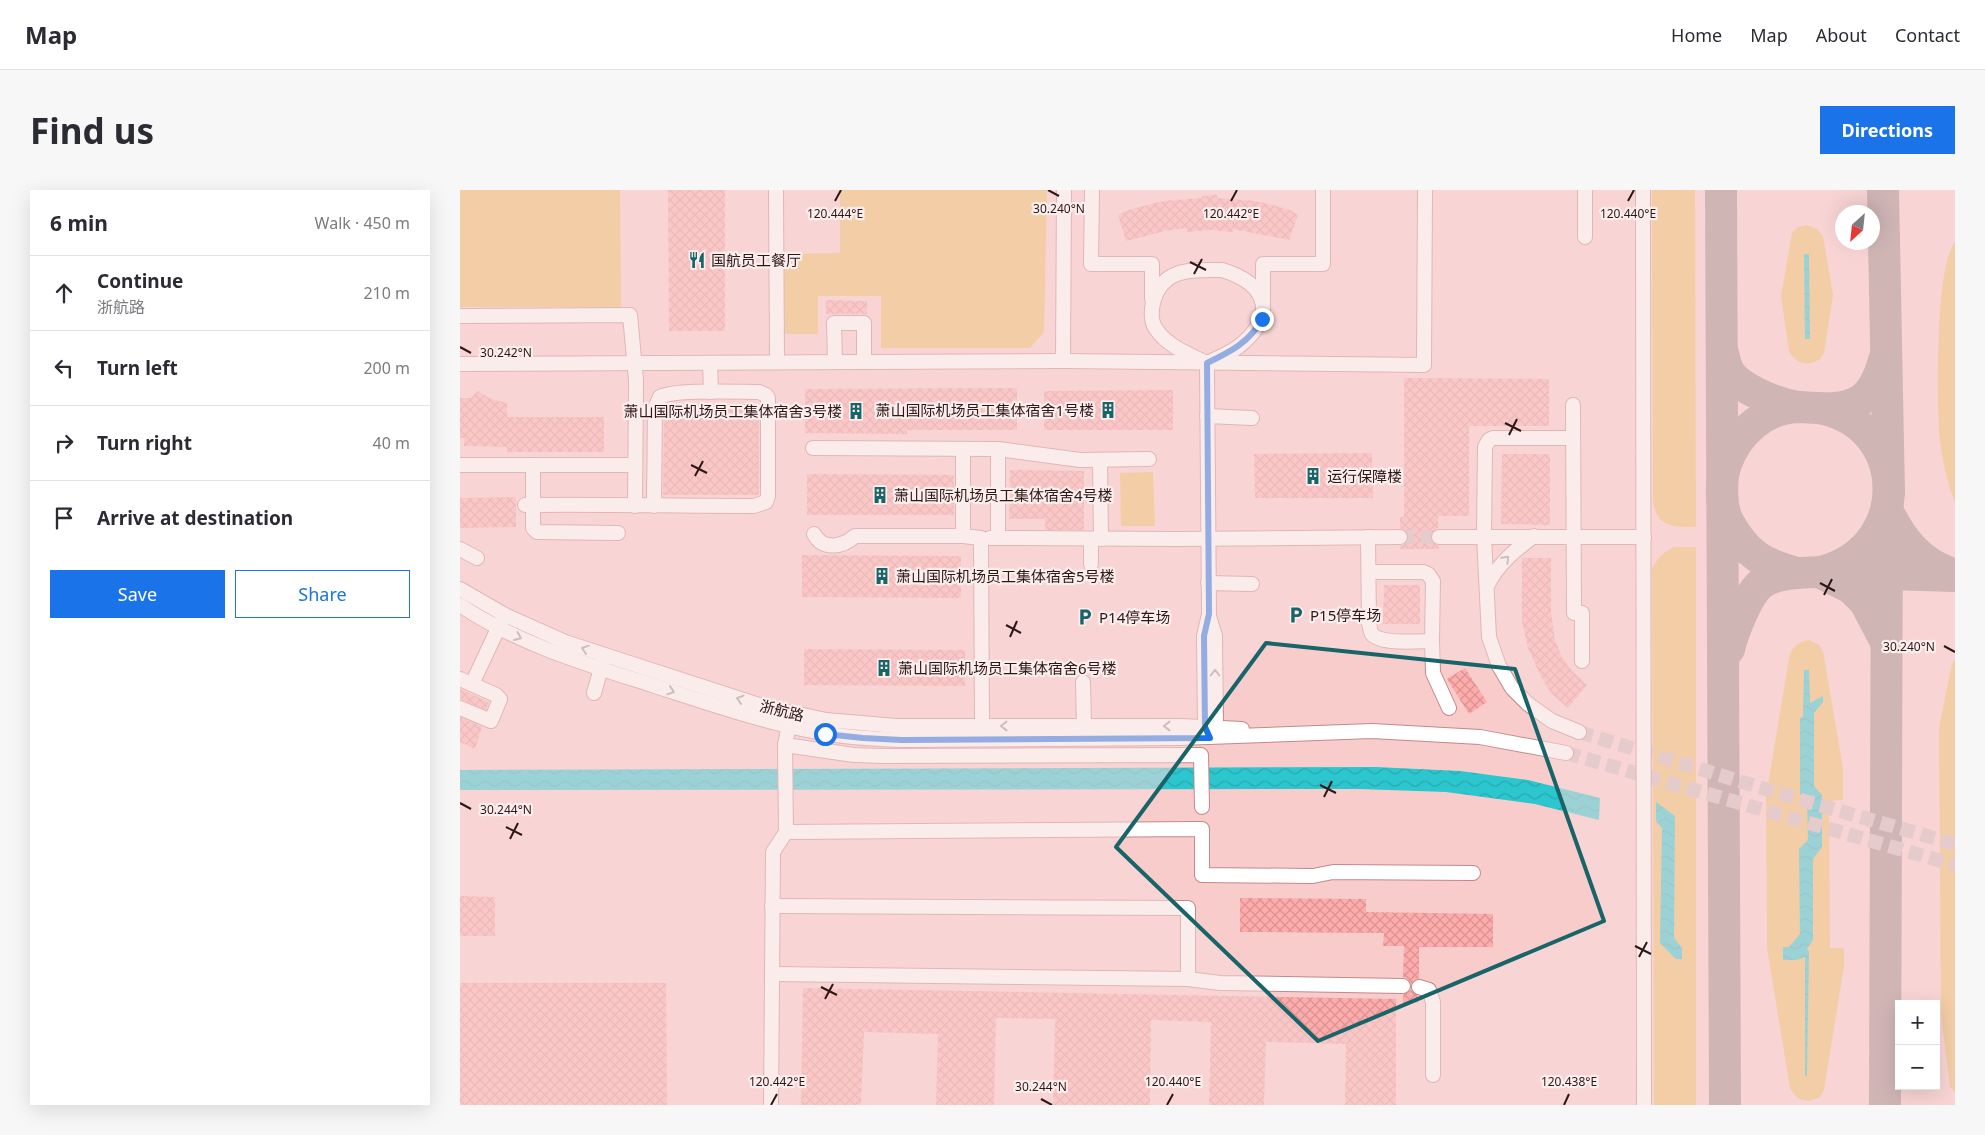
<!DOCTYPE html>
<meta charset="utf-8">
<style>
:root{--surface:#fff;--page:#f7f7f7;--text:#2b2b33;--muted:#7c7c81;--line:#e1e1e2;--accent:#1a73e8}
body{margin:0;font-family:"Noto Sans","Noto Sans SC",sans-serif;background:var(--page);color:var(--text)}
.controls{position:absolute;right:15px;bottom:15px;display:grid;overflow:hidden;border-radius:0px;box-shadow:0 5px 20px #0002}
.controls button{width:45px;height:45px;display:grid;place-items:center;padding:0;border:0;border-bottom:1px solid var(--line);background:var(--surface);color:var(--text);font:25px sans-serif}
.compass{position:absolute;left:1375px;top:15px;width:45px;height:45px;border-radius:50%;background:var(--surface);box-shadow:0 5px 20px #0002;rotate:207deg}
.stop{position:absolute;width:15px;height:15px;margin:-11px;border:4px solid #1a73e8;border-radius:50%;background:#fff}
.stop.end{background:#1a73e8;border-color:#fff;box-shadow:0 1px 5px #0008}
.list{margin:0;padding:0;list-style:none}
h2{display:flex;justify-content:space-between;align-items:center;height:65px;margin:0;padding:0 20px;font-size:21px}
h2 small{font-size:16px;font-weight:400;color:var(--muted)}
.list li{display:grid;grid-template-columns:32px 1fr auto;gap:15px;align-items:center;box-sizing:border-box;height:75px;padding:0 20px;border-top:1px solid var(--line)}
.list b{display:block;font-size:19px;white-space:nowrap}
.list p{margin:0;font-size:16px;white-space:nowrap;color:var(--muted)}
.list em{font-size:16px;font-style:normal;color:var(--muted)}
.actions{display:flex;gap:10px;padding:15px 20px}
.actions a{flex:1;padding:11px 0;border:1px solid var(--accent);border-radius:0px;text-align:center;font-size:18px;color:var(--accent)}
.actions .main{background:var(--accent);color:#fff}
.icon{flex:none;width:28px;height:28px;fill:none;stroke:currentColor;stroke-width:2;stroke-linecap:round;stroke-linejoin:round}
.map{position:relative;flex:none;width:1495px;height:915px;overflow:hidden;border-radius:0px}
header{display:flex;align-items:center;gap:30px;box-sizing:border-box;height:70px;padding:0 25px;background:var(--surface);border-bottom:1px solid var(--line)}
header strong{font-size:24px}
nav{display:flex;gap:28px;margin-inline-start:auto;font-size:18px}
.intro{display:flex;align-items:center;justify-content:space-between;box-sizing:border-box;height:120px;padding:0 30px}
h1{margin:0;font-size:35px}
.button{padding:12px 22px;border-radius:0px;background:var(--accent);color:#fff;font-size:18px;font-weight:700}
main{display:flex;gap:30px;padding:0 30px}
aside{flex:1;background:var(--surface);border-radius:0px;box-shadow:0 5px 20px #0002}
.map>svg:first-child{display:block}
</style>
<header>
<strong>Map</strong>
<nav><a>Home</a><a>Map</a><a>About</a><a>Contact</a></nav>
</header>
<div class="intro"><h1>Find us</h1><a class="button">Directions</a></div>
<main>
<aside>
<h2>6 min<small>Walk · 450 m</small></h2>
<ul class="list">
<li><svg class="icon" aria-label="ahead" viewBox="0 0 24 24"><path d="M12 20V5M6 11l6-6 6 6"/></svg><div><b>Continue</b><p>浙航路</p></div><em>210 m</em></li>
<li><svg class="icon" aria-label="left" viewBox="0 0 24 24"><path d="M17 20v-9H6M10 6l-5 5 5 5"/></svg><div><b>Turn left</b></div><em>200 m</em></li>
<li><svg class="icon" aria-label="right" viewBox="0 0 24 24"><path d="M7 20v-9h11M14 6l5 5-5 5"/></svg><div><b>Turn right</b></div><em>40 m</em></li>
<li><svg class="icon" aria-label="arrive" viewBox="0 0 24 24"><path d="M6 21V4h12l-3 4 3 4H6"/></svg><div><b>Arrive at destination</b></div></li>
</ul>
<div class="actions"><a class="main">Save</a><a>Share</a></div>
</aside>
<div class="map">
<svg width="1495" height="915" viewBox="0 0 1495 915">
<defs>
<pattern id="water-waves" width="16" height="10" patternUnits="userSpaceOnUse" patternTransform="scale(1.25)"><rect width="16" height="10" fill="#2cc6ce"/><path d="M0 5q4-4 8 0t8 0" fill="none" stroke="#28a9b0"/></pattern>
<pattern id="building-cross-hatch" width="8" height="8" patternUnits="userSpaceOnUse" patternTransform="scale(1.25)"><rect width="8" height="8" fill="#feacab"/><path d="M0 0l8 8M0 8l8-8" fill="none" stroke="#da9392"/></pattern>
</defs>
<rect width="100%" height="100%" fill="#f8dddc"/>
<!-- built -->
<path fill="#f8cccb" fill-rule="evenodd" d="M0 0H1495V915H0ZM1382 22H1412V52H1382ZM1439 814H1476V896H1439Z"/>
<!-- grass -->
<g fill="#ebbb65">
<polygon points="0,0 160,0 161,117 0,117"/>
<polygon points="380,0 587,0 584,142 570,158 421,158 421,106 358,106 358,144 325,144 324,64 380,63"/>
<path d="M1192 0H1235L1236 337C1213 337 1198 338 1193 312Z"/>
<path d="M1347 35 1357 39 1363 46 1373 105 1364 163 1360 169C1347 177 1336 174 1329 161L1321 106 1332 43 1338 37Z"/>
<path d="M1495 52V312C1486 291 1481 264 1479 241 1477 207 1475 76 1495 52Z"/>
<polygon points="693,282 695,336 661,336 660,283"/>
<path d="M1214 357H1236V915H1194L1192 378C1198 368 1203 362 1214 357Z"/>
<path d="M1348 450 1358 454 1363 461 1383 578V610L1369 611 1370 758H1384V776L1364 900 1360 907C1347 914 1336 911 1330 898L1307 758 1306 607 1329 468C1332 457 1336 453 1348 450Z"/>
<polygon points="1495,470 1495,902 1490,897 1481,825 1479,537 1492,474"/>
</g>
<!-- water -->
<g fill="url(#water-waves)">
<polygon points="1344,64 1349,64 1350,149 1345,149"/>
<polygon points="1344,480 1349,480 1350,513 1363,506 1363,512 1354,523 1354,596 1362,605 1362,657 1353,669 1353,750 1347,759 1349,762 1347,886 1345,886 1345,767 1336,770 1323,770 1323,757 1329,757 1340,744 1339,659 1348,650 1347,610 1340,604 1340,528 1343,527"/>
<polygon points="916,577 1000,581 1068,590 1140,608 1139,630 1075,614 986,602 899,599 0,600 0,580"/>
<polygon points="1196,612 1215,626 1214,748 1222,758 1222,769 1216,769 1200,753 1202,638 1196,631"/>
</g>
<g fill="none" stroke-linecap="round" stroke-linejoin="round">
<!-- taxiway -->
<g stroke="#9f8686" stroke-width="32">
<polyline points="1261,0 1265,915"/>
<polyline points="1423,0 1429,303 1427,320 1425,915"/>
<path d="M1262 160C1264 166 1265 174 1268 180 1278 199 1317 213 1337 217"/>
<path d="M1358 218C1449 233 1453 356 1364 381"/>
<path d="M1427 320C1442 350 1459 373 1493 384"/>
<path d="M1337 383C1303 374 1286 364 1269 333 1260 317 1260 291 1266 274 1277 243 1305 217 1340 217 1359 218 1382 221 1399 211 1414 202 1420 185 1424 170"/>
<polyline points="1361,383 1391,398 1405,412 1425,450"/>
<path d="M1269 459C1273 442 1288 403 1302 393 1318 382 1341 383 1359 382L1495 386"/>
</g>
</g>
<!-- building -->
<g fill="url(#building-cross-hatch)">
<polygon points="208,0 265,0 265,141 209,141"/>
<polygon points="757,5 757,8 795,11 813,15 830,20 838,25 829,50 773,39 773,42 749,40 727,42 727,38 705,41 666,51 658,25 668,20 703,11 742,8 742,6"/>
<polygon points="366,110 407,111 407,124 366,124"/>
<polygon points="944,188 1089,189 1089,236 1009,236 1009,326 978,326 978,338 972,342 970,347 974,354 979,356 979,359 940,359 940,356 945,354 949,347 947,342 940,338 940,327 944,327"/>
<polygon points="557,198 557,240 447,240 447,244 345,243 345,199"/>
<polygon points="713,200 713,240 584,240 584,201"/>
<polygon points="18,201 31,209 47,213 47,227 144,227 144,262 47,262 47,257 4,256 4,248 0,248 0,208 11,208"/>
<polygon points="206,214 299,214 299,305 203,305 204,220"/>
<polygon points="912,263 913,308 795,308 794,264"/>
<polygon points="1042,264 1090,264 1090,335 1041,334"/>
<polygon points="550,280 624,281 624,340 585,340 585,329 549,329"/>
<polygon points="347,284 494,285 494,325 347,325"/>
<polygon points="56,307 56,337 0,338 0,308"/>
<polygon points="342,365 501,366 501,408 342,407"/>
<polygon points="1062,368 1091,368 1091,422 1095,450 1102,467 1112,481 1127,495 1108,518 1092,504 1082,489 1068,458 1062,432"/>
<polygon points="924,395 960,395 960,434 923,434"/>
<polygon points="344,459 505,460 505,496 344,495"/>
<polygon points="1005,478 1027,512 1009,524 987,489"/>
<polygon points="0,499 29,512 26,520 0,509"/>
<polygon points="0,527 22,537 15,559 0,552"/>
<polygon points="0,706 35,707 35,746 0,746"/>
<polygon points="780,708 906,709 906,722 1033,724 1033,757 959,757 959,788 951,794 948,789 943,787 944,756 923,756 924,743 780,742"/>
<polygon points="0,793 206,793 207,915 0,915"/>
<polygon points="343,798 936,809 936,915 885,915 886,854 806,852 804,915 749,915 751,832 691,830 690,915 593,915 595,829 536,828 534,915 476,915 478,844 404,842 401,915 341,915"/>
<polygon points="951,800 958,806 958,813 943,813 943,805"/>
</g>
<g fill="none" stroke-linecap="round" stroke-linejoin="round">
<!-- minor-tunnel -->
<g stroke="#cfb5b5" stroke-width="14" stroke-dasharray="14 7" stroke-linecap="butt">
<polyline points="940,347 979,347"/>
<polyline points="1119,542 1338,609 1495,654"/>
<polyline points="1106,563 1495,675"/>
</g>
<!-- minor casing -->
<g stroke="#c48887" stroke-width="16">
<g id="minor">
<polyline points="316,0 317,172"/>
<polyline points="632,0 631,74 692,74 692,109"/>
<polyline points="1183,0 1184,915"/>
<polyline points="1125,47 1125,0"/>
<path d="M762 80C802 92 819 120 784 152 774 162 760 167 747 173 730 165 707 156 696 139 691 133 691 121 693 113 702 77 732 80 762 80Z"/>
<polyline points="803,111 803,74 863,74 863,0"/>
<polyline points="0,126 170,125 176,190 175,316"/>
<polyline points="603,171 604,0"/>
<polyline points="375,172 374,133 404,133 404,172"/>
<polyline points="250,173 251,202"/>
<polyline points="747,173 749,424 744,446 745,537 748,545"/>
<polyline points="0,174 603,171 964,175 965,0"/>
<polyline points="1113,215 1114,423 1122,423 1122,471"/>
<polyline points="747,226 792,228"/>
<polyline points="1113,248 1033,248 1029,250 1025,257 1024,346 1029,447 1039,476 1052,498 1068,514 1092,531 1119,542"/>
<polyline points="353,258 538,259 620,270 689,269"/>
<polyline points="503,259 503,346 521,348 522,536"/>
<polyline points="640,270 641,349"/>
<polyline points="0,275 175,275"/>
<polyline points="73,275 73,338 77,342 158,343"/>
<path d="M65 315C141 314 218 316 294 316L306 312 308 306V208L306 205 299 202C280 202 213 199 200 207L195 218 194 316"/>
<path d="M354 344C363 361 383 357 395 346H503"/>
<path d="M908 347 909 433C910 437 910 441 912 444 921 455 959 451 972 451L973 391 968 384 963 382H909"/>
<polyline points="979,347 1184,347"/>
<polyline points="530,348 538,348 538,259"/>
<polyline points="538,348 714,349 940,347"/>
<polyline points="0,359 17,368"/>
<polyline points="631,374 631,349"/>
<polyline points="748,393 792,394"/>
<path d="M1027 396C1038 374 1054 361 1074 346"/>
<polyline points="0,399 45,425 105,452 302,516 366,530 436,536 721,536 782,539"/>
<path d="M0 415C58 454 126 474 192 495 248 513 305 533 363 543 389 548 416 549 442 550L720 548 912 541 1020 547 1106 563"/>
<polyline points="749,426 755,446 756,537 751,545"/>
<polyline points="972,451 973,483 989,518"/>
<polyline points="0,489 36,505 40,509 31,531 0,518"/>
<polyline points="623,492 624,536"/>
<polyline points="12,494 42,430"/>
<polyline points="134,503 143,471"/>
<polyline points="330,529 325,555 326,642 742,639 742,685 853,686 873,682 1013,683"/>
<polyline points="325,555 394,565 422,566 741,565 742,617"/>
<polyline points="312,716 728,718 728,789"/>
<polyline points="312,784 728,789 760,793 943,796"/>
<polyline points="959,797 969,800 973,812 973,885"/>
<polyline points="311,915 313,662 326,642"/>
</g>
</g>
<!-- minor -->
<use href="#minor" stroke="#fff" stroke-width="14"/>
</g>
<!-- one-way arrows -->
<defs><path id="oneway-chevron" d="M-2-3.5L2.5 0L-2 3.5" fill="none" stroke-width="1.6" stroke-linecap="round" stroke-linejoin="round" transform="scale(1.25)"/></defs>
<g stroke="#a09797">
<use href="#oneway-chevron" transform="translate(1046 369) rotate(-46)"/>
<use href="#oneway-chevron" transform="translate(58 447) rotate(25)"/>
<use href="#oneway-chevron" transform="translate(125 459) rotate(-161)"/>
<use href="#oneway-chevron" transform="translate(755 483) rotate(-90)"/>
<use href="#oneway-chevron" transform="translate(211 501) rotate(18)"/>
<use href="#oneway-chevron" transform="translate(280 509) rotate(-162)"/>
<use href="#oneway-chevron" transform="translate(544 536) rotate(180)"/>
<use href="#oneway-chevron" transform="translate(707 536) rotate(180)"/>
</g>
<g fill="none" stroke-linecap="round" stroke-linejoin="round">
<!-- route -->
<path stroke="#1a73e8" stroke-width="6" d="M365 544 403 548 442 550 750 548 745 537 744 446 749 424 747 173C770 162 790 152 802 129"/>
</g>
<!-- marked area -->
<path d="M0 0H1495V915H0ZM806 453 1055 479 1144 731 858 851 656 657Z" fill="#f8dddc" fill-opacity=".55" fill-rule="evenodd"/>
<path fill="none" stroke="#176569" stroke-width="4" stroke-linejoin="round" d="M806 453 1055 479 1144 731 858 851 656 657Z"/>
<!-- ticks -->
<path fill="none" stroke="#2d1717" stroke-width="2" d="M588 0 599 6M375 11 381 0M771 11 777 0M1168 11 1174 0M730 72 746 80M734 84 742 69M0 157 11 163M1045 233 1061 241M1049 245 1057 229M231 275 247 283M235 286 243 271M1360 393 1375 401M1364 405 1372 389M546 435 561 443M550 447 557 431M1484 456 1495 462M860 595 876 603M864 607 872 591M0 613 11 619M46 637 62 645M50 649 58 633M1175 756 1191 764M1179 767 1187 752M361 797 377 805M365 809 373 794M581 909 592 915M311 915 317 904M707 915 713 904M1104 915 1109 904"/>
<!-- icons -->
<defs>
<g id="restaurant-bare" transform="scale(1.35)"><path d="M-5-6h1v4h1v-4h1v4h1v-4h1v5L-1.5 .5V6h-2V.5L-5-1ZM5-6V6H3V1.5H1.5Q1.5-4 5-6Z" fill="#176569" stroke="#fbeeed" stroke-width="2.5" paint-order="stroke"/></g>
<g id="building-bare" transform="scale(1.35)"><path d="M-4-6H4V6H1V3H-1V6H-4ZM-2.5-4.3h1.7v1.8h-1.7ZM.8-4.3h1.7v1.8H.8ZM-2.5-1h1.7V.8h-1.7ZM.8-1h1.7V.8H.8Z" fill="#176569" stroke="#fbeeed" stroke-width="2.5" paint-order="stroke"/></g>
<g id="parking-bare" transform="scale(1.35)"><path d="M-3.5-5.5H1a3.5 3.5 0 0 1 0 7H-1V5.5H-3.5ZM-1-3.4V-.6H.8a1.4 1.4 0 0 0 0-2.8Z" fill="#176569" stroke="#fbeeed" stroke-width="2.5" paint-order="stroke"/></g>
</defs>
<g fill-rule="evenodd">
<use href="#restaurant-bare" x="237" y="70"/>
<use href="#building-bare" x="648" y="220"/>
<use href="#building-bare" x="396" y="221"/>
<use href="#building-bare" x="853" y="286"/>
<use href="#building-bare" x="420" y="305"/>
<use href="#building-bare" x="422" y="386"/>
<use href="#parking-bare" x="836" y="425"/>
<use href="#parking-bare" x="625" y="427"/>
<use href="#building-bare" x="424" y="478"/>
</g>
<g text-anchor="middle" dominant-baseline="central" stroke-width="4.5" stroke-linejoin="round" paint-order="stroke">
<!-- poi labels -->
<g font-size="15" fill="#2d1717" stroke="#fbeeed" text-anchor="start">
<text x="251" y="70">国航员工餐厅</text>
<text x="634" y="220" text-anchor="end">萧山国际机场员工集体宿舍1号楼</text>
<text x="382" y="221" text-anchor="end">萧山国际机场员工集体宿舍3号楼</text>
<text x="867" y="286">运行保障楼</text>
<text x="434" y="305">萧山国际机场员工集体宿舍4号楼</text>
<text x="436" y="386">萧山国际机场员工集体宿舍5号楼</text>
<text x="850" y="425">P15停车场</text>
<text x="639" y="427">P14停车场</text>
<text x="438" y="478">萧山国际机场员工集体宿舍6号楼</text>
</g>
<!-- street labels -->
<g font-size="15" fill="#2d1717" stroke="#fbeeed">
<text transform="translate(322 520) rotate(14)">浙航路</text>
</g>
</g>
<g font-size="12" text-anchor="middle" fill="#2d1717" stroke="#fbeeed" stroke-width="4.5" stroke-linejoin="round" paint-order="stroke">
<text x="599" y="23">30.240°N</text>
<text x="375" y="28">120.444°E</text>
<text x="771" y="28">120.442°E</text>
<text x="1168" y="28">120.440°E</text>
<text x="46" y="167">30.242°N</text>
<text x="1449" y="461">30.240°N</text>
<text x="46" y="624">30.244°N</text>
<text x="317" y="896">120.442°E</text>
<text x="713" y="896">120.440°E</text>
<text x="1109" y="896">120.438°E</text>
<text x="581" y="901">30.244°N</text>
</g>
</svg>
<div class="controls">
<button>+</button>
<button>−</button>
</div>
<svg class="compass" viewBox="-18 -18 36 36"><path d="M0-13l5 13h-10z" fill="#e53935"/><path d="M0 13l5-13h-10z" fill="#7c7c81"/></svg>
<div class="stop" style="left:365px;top:544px"></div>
<div class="stop end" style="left:802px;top:129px"></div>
</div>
</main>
